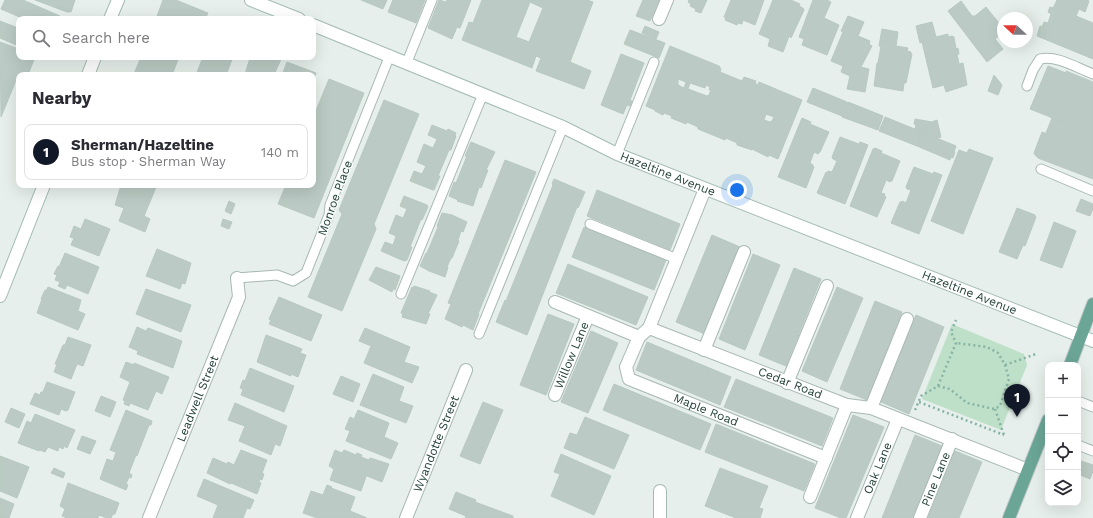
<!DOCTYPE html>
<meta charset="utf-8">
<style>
:root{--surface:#fff;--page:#f2f2f3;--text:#2b2b33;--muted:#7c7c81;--line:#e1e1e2;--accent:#111827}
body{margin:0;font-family:"Work Sans",sans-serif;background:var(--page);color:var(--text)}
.controls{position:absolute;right:12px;bottom:12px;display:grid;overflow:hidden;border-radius:8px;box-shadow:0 4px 16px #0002}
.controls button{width:36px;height:36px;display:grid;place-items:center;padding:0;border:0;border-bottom:1px solid var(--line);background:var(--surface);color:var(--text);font:20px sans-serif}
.compass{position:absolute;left:997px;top:12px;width:36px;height:36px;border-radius:50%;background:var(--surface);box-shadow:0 4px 16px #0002;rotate:292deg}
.you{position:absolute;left:737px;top:190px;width:14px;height:14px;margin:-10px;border:3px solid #fff;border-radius:50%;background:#1a73e8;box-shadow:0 0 0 6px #1a73e833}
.badge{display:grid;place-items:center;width:26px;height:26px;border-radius:50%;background:var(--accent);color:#fff;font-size:13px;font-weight:700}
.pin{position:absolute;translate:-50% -33px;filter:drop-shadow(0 1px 2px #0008)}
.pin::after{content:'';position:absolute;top:21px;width:14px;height:12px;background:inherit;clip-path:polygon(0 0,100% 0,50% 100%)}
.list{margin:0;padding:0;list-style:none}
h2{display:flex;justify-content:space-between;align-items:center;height:52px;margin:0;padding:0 16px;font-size:17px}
h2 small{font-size:13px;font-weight:400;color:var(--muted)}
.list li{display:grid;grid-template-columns:26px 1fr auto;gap:12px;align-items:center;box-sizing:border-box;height:56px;margin:0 8px 8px;padding:0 8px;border:1px solid var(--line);border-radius:8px}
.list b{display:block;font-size:15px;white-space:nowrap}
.list p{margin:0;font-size:13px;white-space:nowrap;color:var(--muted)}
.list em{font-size:13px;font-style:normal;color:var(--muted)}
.icon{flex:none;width:22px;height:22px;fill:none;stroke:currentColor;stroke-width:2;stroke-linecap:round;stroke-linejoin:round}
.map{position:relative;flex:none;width:1093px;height:518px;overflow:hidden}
.search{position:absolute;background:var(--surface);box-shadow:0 4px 16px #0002;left:16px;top:16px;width:300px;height:44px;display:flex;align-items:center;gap:10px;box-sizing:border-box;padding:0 14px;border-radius:8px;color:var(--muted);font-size:15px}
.panel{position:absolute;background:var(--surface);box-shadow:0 4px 16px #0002;left:16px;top:72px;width:300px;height:116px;border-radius:8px}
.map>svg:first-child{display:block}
</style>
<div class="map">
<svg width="1093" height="518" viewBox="0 0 1093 518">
<rect width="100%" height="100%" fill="#e6efeb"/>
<!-- green -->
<polygon fill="#bfe0c8" points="952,324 1024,354 1027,365 1001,430 922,399"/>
<!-- building -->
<g fill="#bbcac4" stroke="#b8c9c2" fill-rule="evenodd">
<polygon points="5,0 23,0 60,16 59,19 21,19 22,18 1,9"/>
<polygon points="35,0 75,0 71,12 67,12"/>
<polygon points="163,0 176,0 208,13 205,19 156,19"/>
<polygon points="361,0 387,0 383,9"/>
<polygon points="393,0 425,0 416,23 388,12"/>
<polygon points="439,0 446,2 447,0 471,0 460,28 457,27 452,39 428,28"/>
<path d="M482 0H587L593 2 570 62 591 71 584 89 536 71 541 58 536 56 532 68 462 40 469 22 473 23ZM530 2 543 8 529 42 516 37Z"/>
<polygon points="643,0 659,0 650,21 636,16"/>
<polygon points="689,0 707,0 701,13 695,11 696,9 690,6 691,4 688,2"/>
<polygon points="731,0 764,0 755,25 743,20 742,24 738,23 737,25 725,20 726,18 724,17"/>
<polygon points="773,0 791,0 800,4 799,6 803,8 804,10 791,38 789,36 783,52 768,46 770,39 759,34"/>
<polygon points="813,0 827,0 831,2 824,18 839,25 827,55 802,45 804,39 799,37"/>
<polygon points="1057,0 1086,0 1089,1 1085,12 1079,9 1076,16 1093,23 1093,59 1037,36 1040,26 1042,27 1044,22 1048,23 1051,14 1048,12 1050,7 1053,8"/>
<polygon points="961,1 972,16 975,16 986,7 1003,28 1003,33 995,39 1003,49 987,62 948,11"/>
<polygon points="848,16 864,22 858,36 870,41 869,44 872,46 861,67 869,69 865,92 847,89 850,76 841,72 843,66 831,61 843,32 841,31"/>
<polygon points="0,21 18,28 19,25 19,37 16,45 0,38"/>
<polygon points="932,22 936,37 948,34 948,37 952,36 954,37 956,49 958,48 959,54 957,54 959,64 963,63 967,85 946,92 944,85 933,88 922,42 920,43 916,26"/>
<polygon points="645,26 659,32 656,39 642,33"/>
<polygon points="882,29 898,32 896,46 908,48 907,51 911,52 911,54 912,54 906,83 904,83 903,91 874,86 877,63 878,63 881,46 879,46"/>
<polygon points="630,30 665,43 659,58 624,44"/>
<polygon points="0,42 19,49 19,57 35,57 28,75 19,73 1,117"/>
<path d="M670 46 719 66 721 69 720 72 742 81 744 77 756 81 755 83 758 85 759 82 802 100 778 159 769 155 768 157 752 149V150L737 145V143L726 138 725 140 698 129V127L687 122 686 124 671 118 672 116 664 113 663 115 655 111V110L646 106ZM678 79 686 82 684 88 678 85ZM690 83 705 88 706 85 710 87 709 90H711L709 95 707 96 688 89ZM766 114 774 117 772 121 770 122 764 120Z"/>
<polygon points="621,54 644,63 630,100 632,101 630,106 627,105 623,114 601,105"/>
<polygon points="141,57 179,57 172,75 136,75 134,74"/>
<polygon points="203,57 233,57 226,75 196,75"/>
<polygon points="252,57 275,57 281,59 274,75 243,75 245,74 250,58"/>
<polygon points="287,62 316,73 313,80 313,75 282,75"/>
<polygon points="1048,66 1066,73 1066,71 1093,82 1093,134 1030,109"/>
<polygon points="994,75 1002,85 998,95 988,91"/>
<polygon points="329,79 364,93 314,218 278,204 286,185 313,185 313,118"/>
<polygon points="813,88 847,102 842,116 807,102"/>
<polygon points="384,100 419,114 374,224 376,229 342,311 308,297 342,214 339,210"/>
<polygon points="848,102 883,116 878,130 842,117"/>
<polygon points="885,117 922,132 917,146 879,131"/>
<polygon points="802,118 811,122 810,124 829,132 820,152 818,154 814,152 810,163 813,165 813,166 814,167 806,188 778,177"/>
<polygon points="1052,118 1093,134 1093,152 1046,133"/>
<polygon points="915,119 932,122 937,120 941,137 938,138 915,129 916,125 914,124"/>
<polygon points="432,125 447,131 448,129 456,133 455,136 456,136 451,150 449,150 438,176 440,176 434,190 433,190 410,181 414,171 422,174 426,166 417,162 424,144 433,148 437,139 428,135"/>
<polygon points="922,132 956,146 954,152 955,152 953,158 951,157 950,160 917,146"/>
<polygon points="1042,132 1093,152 1093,179 1038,158 1035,155 1034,153"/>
<polygon points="840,137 859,144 860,142 868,145 845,204 817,193 826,172 827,173 828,171 832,172 837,161 833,159 832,157"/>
<polygon points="471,142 495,152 486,170 488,170 481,188 479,187 473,206 457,201 458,200 449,196 454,182 456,183 467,156 465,156"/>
<polygon points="875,148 882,151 881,153 900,161 892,181 891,181 890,182 886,180 881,193 885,194 884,196 886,197 877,217 850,206 873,149"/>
<polygon points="969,149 993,158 963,234 931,221 959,150 967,153"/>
<polygon points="505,160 536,172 478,314 479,314 473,330 463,325 462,327 445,319 451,304 448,303"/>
<polygon points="914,167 933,174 934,172 942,175 919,234 891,223 900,202 901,202 902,201 906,203 911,190 907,189 906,187"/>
<polygon points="554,179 585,192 578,208 577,207 527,335 496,322 505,300 506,301 553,185 552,184"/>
<polygon points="121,185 157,185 144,216 150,219 145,232 119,221 124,208 115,205"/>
<polygon points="597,190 680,224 670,250 587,216"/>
<polygon points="404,196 427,205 428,207 422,220 421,219 410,247 412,247 407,260 404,261 381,251 385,242 393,245 396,236 389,233 396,215 403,218 407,209 400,206"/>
<polygon points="1081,199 1093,204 1093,209 1090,216 1076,211"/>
<polygon points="229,201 235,204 231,214 225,211"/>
<polygon points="1017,208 1035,215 1035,216 1036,217 1025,246 1023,245 1017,259 999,252"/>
<polygon points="442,213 452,215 467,222 463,232 461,231 458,240 459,241 452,258 451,258 447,267 448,267 445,277 429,271 420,266 426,253 427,253 438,227 437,226"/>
<polygon points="85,219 110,229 99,256 71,245 74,238 70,237 74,226 81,229"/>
<polygon points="223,219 232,222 229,229 221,226"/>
<polygon points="1054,222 1076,231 1062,268 1040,260"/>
<polygon points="584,227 666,260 654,290 572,257"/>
<polygon points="712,235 740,247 705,334 676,322"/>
<polygon points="157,249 191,263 185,284 182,283 180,289 146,276"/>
<polygon points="65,253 99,267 88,294 67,285 65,289 58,286 60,282 55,280 57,275 54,274 58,266 59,267"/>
<polygon points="753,254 780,265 745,350 719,339"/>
<polygon points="568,264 648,297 636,325 556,293"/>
<polygon points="376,267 400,276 395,290 393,289 392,292 369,280"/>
<polygon points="794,268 821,279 786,366 759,355"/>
<polygon points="414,286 430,291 429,292 437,295 428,314 430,314 426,324 402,317 403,314 401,313 412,287 413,288"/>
<polygon points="48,287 81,300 78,311 85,314 78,330 37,313 42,299 41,299 45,290 46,291"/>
<polygon points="837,287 863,298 827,382 802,371"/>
<polygon points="146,289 191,305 181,332 136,314"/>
<polygon points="279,297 322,315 311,341 269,324 271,320 269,319"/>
<polygon points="875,301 902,312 867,400 840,389"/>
<polygon points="548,314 574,324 546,395 520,385"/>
<polygon points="916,315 944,327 909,414 881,402"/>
<polygon points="137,327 146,331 148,328 182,341 173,368 137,354 138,351 129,347"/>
<polygon points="365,328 410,347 404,362 419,367 412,383 364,363 371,346 359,341"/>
<polygon points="591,331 618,343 588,413 561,402"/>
<polygon points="266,335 302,349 300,353 306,355 298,377 291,374 291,376 257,362"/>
<polygon points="68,337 91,345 83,366 77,364 71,379 54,372 57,364 55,364 63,345 65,345"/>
<polygon points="647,342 731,377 720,405 636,370"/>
<polygon points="126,362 134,365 134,363 169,377 162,394 156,391 148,410 130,403 129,406 124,404 125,401 123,400 130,382 120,377"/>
<polygon points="250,368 294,386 284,412 241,395 243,389 240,388 243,380 245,381"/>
<polygon points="373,374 404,387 399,401 413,406 406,423 360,405"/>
<polygon points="341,376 360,384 353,402 333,394"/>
<polygon points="736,379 833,418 822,446 724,407"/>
<polygon points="47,382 75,392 68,410 66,411 61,409 59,415 30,404 35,393 40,395 41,392 43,392"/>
<polygon points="614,384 711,424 700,450 603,410"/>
<polygon points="101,396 116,402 110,417 95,411"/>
<polygon points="483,402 503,410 480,464 460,456"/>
<polygon points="235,403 287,426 280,446 275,444 271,455 239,441 245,426 228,420"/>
<polygon points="11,408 25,414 19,428 5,422"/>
<polygon points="126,410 152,421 151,425 149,425 137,456 136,455 129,473 132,475 131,478 129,477 126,484 128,485 126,490 100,479 107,459 113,461 116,452 110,450"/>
<polygon points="358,410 389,423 384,437 398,443 391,459 346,441 350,431 345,429 350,417 354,419"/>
<polygon points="35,414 75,430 67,448 64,446 63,449 59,447 58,451 48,447 45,452 40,450 39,451 18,443 27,421 31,423"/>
<polygon points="853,415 884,427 846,518 841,518 815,508"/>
<polygon points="585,417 629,435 614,469 564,448 570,433 577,435"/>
<polygon points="716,424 815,464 804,491 705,452"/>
<polygon points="915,435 942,446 912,518 882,518"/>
<polygon points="82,436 96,441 90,454 77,449"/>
<polygon points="241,450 267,460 262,473 264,474 262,480 260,479 259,482 261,483 257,494 231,483 230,484 207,473 213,458 227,464 228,462 234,465"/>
<polygon points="335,450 342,453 344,450 356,455 357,453 362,455 361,457 369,460 370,458 389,464 382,482 367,476 367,474 361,491 330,480 334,469 329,466"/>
<polygon points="955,451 982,462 959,518 928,518"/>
<polygon points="561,454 611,476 594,515 551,496 560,474 554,472"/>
<polygon points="0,456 29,467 17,498 0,491"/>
<polygon points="1078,460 1093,465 1093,471 1090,479 1078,474"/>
<polygon points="54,468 65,473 63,478 51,473"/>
<polygon points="720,468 768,486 759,508 763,509 760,518 736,518 705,506"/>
<polygon points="204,479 254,500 250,509 247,508 243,518 213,518 218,505 197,496"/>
<polygon points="68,483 119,503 115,514 113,514 111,518 107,518 99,515 98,518 67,518 62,516 65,509 60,506"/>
<polygon points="327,485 332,487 331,488 355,497 350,511 367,518 317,518 303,513 311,491 323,495"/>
<polygon points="456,492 476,500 475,502 513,516 513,518 465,518 466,516 449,509"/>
<polygon points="0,498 14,504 9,518 0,518"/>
</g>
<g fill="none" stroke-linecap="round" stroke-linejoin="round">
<!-- lane casing -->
<g stroke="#a8b8b2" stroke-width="11">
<g id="lane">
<polyline points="407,62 432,0"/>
<path d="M1027 86 1033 70 1040 59C1057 55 1077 68 1093 74"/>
<polyline points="617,154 654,62"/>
<polyline points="1041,169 1093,191"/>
<polyline points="590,224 677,259"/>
<polyline points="237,278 277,275 293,281 306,273 329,215 330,205 390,55"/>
<polyline points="401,294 483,94"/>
<polyline points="479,334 563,127"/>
<polyline points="1078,401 1093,407"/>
<polyline points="1078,445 1093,451"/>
</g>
</g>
<!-- street casing -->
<g stroke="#a8b8b2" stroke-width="14">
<g id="street">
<polyline points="659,19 667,0"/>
<path id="s1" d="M555 302 639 337 649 328 847 405 871 408 1028 470"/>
<polyline points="649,328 705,189"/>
<path id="s2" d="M639 337 626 367 629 379 826 458"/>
<polyline points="704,350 744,252"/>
<polyline points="787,383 827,286"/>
<path id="s3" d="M555 395 588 316"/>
<polyline points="871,408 907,319"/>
<polyline points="810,497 847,405"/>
<path id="s4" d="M149 518 239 297 237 278"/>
<path id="s5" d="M406 518 466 370"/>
<polyline points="660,518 660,491"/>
<path id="s6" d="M857 518 898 419"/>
<path id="s7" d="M920 518 952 439"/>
</g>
</g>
<!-- secondary casing -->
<g stroke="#a4bbb3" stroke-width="14">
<g id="secondary">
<polyline points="251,0 299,19"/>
<polyline points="110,19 118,0"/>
<path id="s8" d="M313 25 563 127 617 154 1093 341"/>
<polyline points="88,75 95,57"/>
<polyline points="0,296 44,185"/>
</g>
</g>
<!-- primary casing -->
<g stroke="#c2cac8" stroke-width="14">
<g id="primary">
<polyline points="1070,365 1093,304"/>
<polyline points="1009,518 1048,420"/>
</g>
</g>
<!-- path -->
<g stroke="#86b3a5" stroke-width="2.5" stroke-dasharray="2 3" stroke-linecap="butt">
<polyline points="1005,365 1036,354"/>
<polyline points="938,386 950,389 967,403 994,409 1000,406 1009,379 1005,365 998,353 987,347 956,343"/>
<polyline points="919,402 1004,435"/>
<polyline points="995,409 1004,435"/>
<polyline points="915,410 921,396 938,386 956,343 951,332 956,320"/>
</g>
<!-- lane -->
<use href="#lane" stroke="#fff" stroke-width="9"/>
<!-- street -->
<use href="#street" stroke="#fff" stroke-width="12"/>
<!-- secondary -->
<use href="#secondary" stroke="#fff" stroke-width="12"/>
<!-- primary -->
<use href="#primary" stroke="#6aa596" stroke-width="12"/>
</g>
<g text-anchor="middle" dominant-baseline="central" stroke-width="3" stroke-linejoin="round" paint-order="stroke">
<!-- street labels -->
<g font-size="12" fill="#24423a" stroke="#f7fbf9">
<text stroke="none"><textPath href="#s8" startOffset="385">Hazeltine Avenue</textPath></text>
<text transform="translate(335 198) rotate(-70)">Monroe Place</text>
<text stroke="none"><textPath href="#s8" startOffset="709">Hazeltine Avenue</textPath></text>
<text stroke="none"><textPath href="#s3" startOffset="43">Willow Lane</textPath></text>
<text stroke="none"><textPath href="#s1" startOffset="256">Cedar Road</textPath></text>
<text stroke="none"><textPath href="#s4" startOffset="129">Leadwell Street</textPath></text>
<text stroke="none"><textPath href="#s2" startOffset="128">Maple Road</textPath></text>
<text stroke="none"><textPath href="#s5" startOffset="80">Wyandotte Street</textPath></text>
<text stroke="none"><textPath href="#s6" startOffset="54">Oak Lane</textPath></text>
<text stroke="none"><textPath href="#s7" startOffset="42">Pine Lane</textPath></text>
</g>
</g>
</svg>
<div class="controls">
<button>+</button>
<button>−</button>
<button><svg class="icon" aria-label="locate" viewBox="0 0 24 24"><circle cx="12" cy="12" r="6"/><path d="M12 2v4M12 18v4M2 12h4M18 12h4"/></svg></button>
<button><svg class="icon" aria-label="layers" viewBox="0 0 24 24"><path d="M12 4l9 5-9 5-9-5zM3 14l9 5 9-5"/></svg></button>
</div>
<svg class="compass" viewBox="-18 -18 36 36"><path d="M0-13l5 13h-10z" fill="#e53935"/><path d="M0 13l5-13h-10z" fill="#7c7c81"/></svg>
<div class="you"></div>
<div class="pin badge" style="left:1017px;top:417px">1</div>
<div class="search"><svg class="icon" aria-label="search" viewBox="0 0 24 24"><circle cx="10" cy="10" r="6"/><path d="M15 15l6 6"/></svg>Search here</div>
<section class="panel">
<h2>Nearby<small></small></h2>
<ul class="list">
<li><span class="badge">1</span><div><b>Sherman/Hazeltine</b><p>Bus stop · Sherman Way</p></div><em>140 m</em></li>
</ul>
</section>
</div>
